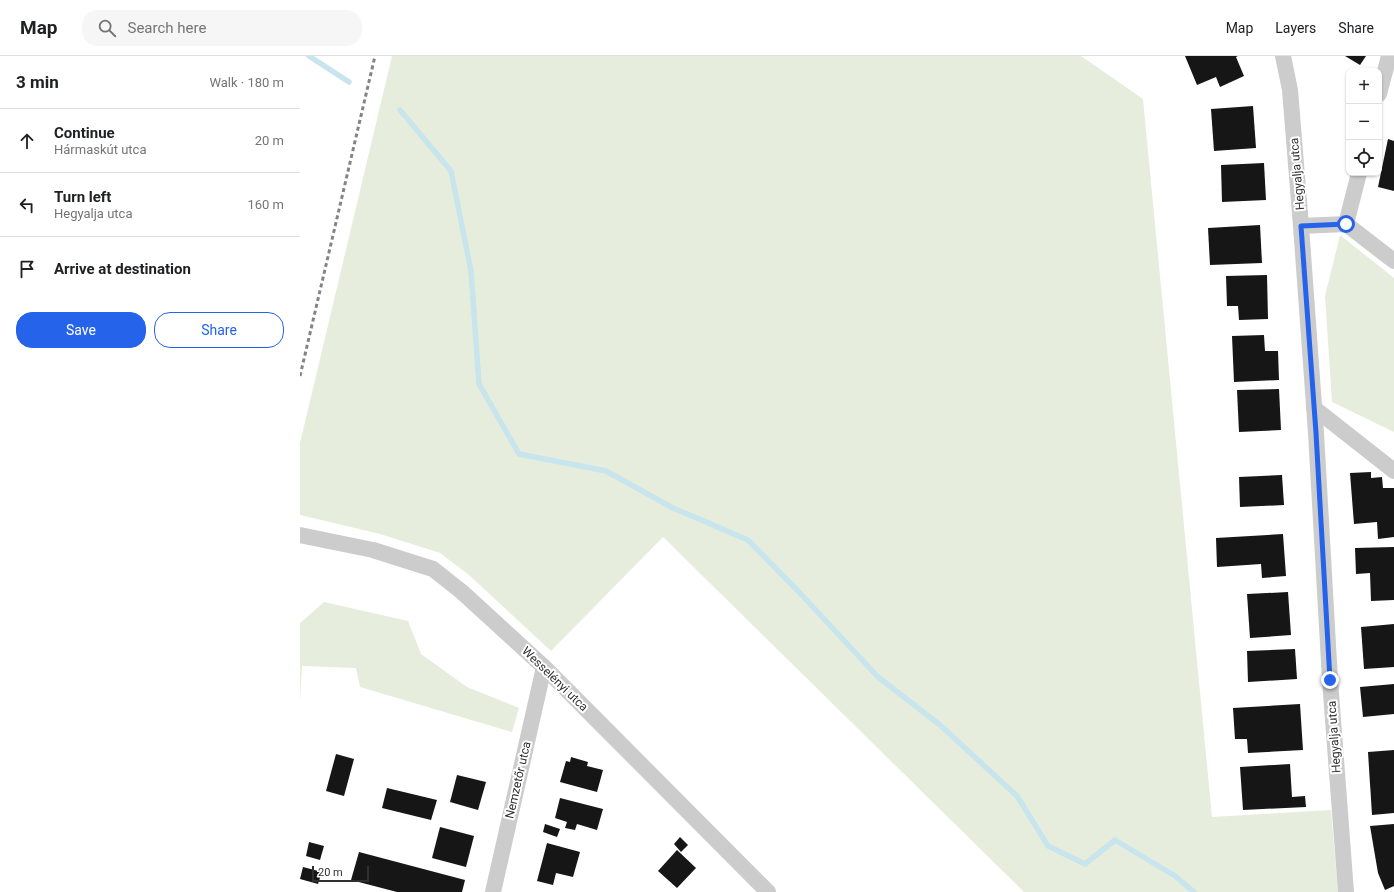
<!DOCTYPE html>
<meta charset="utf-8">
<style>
:root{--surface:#fff;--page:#f6f6f6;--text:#202124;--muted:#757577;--line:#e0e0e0;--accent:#2563eb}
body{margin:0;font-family:Roboto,sans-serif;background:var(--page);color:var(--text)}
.controls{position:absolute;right:12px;top:12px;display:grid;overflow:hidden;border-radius:8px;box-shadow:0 1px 3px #0004}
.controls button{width:36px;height:36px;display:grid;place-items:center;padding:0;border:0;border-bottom:1px solid var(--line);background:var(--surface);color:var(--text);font:20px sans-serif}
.scale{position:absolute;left:12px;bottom:10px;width:57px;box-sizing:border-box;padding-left:4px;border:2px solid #2f2f2f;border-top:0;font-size:11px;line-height:14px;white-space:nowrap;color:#2f2f2f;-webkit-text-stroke:3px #fff;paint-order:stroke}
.stop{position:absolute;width:12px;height:12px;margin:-9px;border:3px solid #2563eb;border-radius:50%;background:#fff}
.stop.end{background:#2563eb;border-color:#fff;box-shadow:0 1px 4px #0008}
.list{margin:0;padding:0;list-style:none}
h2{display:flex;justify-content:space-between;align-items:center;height:52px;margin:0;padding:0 16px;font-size:17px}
h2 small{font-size:13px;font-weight:400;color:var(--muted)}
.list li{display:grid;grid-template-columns:26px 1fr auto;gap:12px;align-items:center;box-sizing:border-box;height:64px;padding:0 16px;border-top:1px solid var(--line)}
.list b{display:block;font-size:15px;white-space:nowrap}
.list p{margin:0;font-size:13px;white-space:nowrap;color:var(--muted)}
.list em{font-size:13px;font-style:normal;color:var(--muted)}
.actions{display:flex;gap:8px;padding:12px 16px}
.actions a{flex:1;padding:9px 0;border:1px solid var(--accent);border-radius:16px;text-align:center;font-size:14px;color:var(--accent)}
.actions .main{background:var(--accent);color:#fff}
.icon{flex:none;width:22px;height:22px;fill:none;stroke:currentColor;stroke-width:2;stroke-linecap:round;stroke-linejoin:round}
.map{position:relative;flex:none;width:1094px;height:836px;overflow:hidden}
header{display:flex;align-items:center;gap:24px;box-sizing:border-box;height:56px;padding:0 20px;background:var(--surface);border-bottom:1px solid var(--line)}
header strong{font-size:19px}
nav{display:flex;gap:22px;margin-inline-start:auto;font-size:14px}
.search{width:280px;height:36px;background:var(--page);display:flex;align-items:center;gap:10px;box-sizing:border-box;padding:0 14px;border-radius:16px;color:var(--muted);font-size:15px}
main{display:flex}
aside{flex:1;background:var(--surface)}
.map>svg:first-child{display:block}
</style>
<header>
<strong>Map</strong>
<div class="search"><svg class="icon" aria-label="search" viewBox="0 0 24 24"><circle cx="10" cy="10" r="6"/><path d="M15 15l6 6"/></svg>Search here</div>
<nav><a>Map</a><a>Layers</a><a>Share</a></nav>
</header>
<main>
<aside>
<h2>3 min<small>Walk · 180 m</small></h2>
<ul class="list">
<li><svg class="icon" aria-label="ahead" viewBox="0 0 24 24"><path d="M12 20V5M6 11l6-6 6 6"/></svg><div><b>Continue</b><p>Hármaskút utca</p></div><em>20 m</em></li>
<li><svg class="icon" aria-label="left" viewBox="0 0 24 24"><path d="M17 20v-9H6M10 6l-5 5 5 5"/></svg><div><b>Turn left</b><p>Hegyalja utca</p></div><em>160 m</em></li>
<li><svg class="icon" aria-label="arrive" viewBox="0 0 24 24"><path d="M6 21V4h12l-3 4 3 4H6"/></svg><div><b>Arrive at destination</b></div></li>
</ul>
<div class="actions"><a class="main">Save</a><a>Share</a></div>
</aside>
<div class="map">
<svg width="1094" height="836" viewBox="0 0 1094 836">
<rect width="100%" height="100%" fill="#fff"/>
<!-- green -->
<g fill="#e7eddc">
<polygon points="92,0 781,0 843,43 912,761 1031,754 1038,836 724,836 363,481 251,595 169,519 140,497 80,478 0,459 0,387"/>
<polygon points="1040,179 1094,222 1094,376 1032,346 1025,240"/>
<polygon points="24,546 108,565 121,598 167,631 219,652 212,676 60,631 56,612 2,610 0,646 0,567"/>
</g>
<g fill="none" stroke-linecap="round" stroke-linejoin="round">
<!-- stream -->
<g stroke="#c8e4ed" stroke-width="5.5">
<polyline points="9,0 49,26"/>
<polyline points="100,54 151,115 171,215 179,328 219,398 306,415 373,452 448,484 498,535 578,621 640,669 717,740 748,790 785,808 815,784 875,820 894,836"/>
</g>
</g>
<!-- building -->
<g fill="#161616">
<polygon points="885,0 938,0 936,1 944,20 920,31 916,21 897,29"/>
<polygon points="1045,0 1066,0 1060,9"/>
<polygon points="953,50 956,92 914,95 911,53"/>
<polygon points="1088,83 1094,85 1094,135 1078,131"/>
<polygon points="964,107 966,144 922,146 921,109"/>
<polygon points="960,169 962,207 910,209 908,172"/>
<polygon points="967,219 968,263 939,264 938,250 927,250 926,220"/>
<polygon points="964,279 965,295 978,295 979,324 934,326 932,280"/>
<polygon points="979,333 981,374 939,376 937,334"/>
<polygon points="1071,416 1071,422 1082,421 1083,432 1094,432 1094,481 1078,483 1077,466 1054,468 1050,417"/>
<polygon points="982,419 984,449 940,451 939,421"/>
<polygon points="983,478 986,520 962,522 961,508 917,511 916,482"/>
<polygon points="1094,491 1094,544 1071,545 1070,517 1056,518 1055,492"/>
<polygon points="988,536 991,579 950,582 947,538"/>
<polygon points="1094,568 1094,611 1064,613 1061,571"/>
<polygon points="995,593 997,623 948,626 947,595"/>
<polygon points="1094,628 1094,658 1063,661 1060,631"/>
<polygon points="1000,648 1003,694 948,697 947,683 935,683 933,652"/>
<polygon points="1094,694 1094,757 1072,759 1068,696"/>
<polygon points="36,698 54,703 44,740 26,735"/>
<polygon points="271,701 288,706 287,710 303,714 297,736 260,726 266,705 270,706"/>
<polygon points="990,708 992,741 1005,740 1006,751 943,754 940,711"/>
<polygon points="157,719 186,726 178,754 150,746"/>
<polygon points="87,732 137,744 131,764 82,752"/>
<polygon points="260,742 303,753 297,774 277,768 275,774 265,772 267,766 255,762"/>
<polygon points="245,768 260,773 257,781 243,776"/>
<polygon points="1094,768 1094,830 1085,834 1078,817 1070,770"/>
<polygon points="140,771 174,780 166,811 132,802"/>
<polygon points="380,781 388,789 381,796 374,788"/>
<polygon points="9,786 24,790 20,804 6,800"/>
<polygon points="247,787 280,796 273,821 256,817 253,829 237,825"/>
<polygon points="377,794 396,812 377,832 358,815"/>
<polygon points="59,796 165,824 162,836 97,836 51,824"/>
<polygon points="3,811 22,816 18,828 0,823"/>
</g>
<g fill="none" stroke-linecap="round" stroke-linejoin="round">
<!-- minor -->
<g stroke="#ccc" stroke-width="16">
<polyline points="983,0 990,34 1001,170 1016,377 1030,624 1046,836"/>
<polyline points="1079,38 1089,0"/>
<polyline points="1046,168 1059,117"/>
<polyline points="1001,170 1046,168 1094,205"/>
<polyline points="1014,352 1094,415"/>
<polyline points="0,479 73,494 133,513 162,536 244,611 468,836"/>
<polyline points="193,836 244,611"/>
</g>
<!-- rail -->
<polyline stroke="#848484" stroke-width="3" stroke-dasharray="4 3" stroke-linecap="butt" points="0,320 75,0"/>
</g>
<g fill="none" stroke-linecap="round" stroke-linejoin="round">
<!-- route -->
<polyline stroke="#2563eb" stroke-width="5" points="1030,624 1016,377 1001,170 1046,168"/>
</g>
<g text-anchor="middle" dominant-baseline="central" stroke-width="4" stroke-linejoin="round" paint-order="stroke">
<!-- street labels -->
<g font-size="12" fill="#2f2f2f" stroke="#fff">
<text transform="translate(997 118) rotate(-95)">Hegyalja utca</text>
<text transform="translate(255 623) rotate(44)">Wesselényi utca</text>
<text transform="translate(1034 681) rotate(-94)">Hegyalja utca</text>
<text transform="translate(218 724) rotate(-77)">Nemzetőr utca</text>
</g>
</g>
</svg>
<div class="controls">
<button>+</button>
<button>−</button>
<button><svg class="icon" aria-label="locate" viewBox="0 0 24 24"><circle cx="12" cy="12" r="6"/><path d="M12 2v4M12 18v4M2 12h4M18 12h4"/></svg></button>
</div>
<div class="scale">20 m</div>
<div class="stop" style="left:1046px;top:168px"></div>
<div class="stop end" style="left:1030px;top:624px"></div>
</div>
</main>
